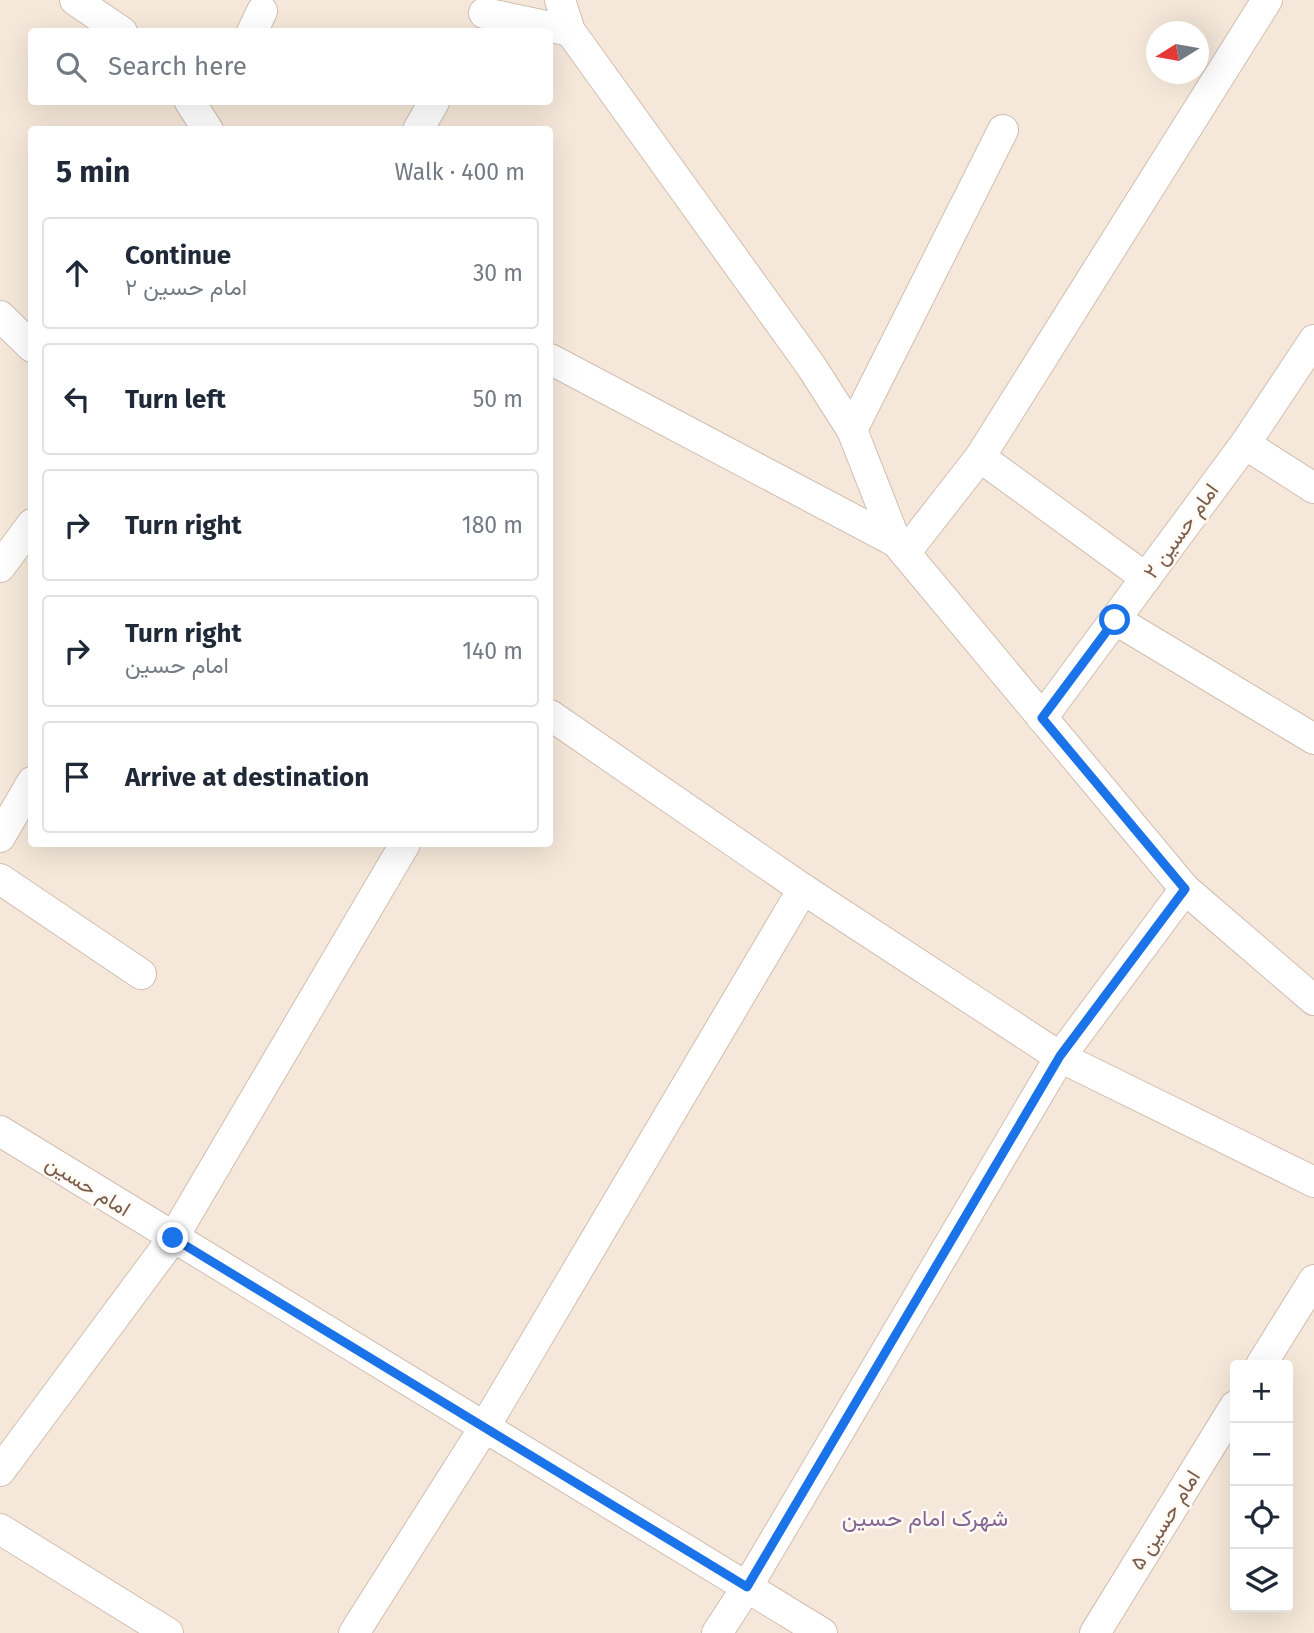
<!DOCTYPE html>
<meta charset="utf-8">
<style>
:root{--surface:#fff;--page:#f2f2f3;--text:#1f2937;--muted:#747a83;--line:#e0e1e3}
body{margin:0;font-family:"Fira Sans",Vazirmatn,sans-serif;background:var(--page);color:var(--text)}
.controls{position:absolute;right:21px;bottom:21px;display:grid;overflow:hidden;border-radius:7px;box-shadow:0 7px 28px #0002}
.controls button{width:63px;height:63px;display:grid;place-items:center;padding:0;border:0;border-bottom:2px solid var(--line);background:var(--surface);color:var(--text);font:35px sans-serif}
.compass{position:absolute;left:1146px;top:21px;width:63px;height:63px;border-radius:50%;background:var(--surface);box-shadow:0 7px 28px #0002;rotate:259deg}
.stop{position:absolute;width:21px;height:21px;margin:-16px;border:5px solid #1a73e8;border-radius:50%;background:#fff}
.stop.end{background:#1a73e8;border-color:#fff;box-shadow:0 2px 7px #0008}
.list{margin:0;padding:0;list-style:none}
h2{display:flex;justify-content:space-between;align-items:center;height:91px;margin:0;padding:0 28px;font-size:30px}
h2 small{font-size:23px;font-weight:400;color:var(--muted)}
.list li{display:grid;grid-template-columns:46px 1fr auto;gap:21px;align-items:center;box-sizing:border-box;height:112px;margin:0 14px 14px;padding:0 14px;border:2px solid var(--line);border-radius:7px}
.list b{display:block;font-size:26px;white-space:nowrap}
.list p{margin:0;font-size:23px;white-space:nowrap;color:var(--muted)}
.list em{font-size:23px;font-style:normal;color:var(--muted)}
.icon{flex:none;width:38px;height:38px;fill:none;stroke:currentColor;stroke-width:2;stroke-linecap:round;stroke-linejoin:round}
.map{position:relative;flex:none;width:1314px;height:1633px;overflow:hidden}
.search{position:absolute;background:var(--surface);box-shadow:0 7px 28px #0002;left:28px;top:28px;width:525px;height:77px;display:flex;align-items:center;gap:18px;box-sizing:border-box;padding:0 24px;border-radius:7px;color:var(--muted);font-size:26px}
.panel{position:absolute;background:var(--surface);box-shadow:0 7px 28px #0002;left:28px;top:126px;width:525px;height:721px;border-radius:7px}
.map>svg:first-child{display:block}
</style>
<div class="map">
<svg width="1314" height="1633" viewBox="0 0 1314 1633">
<rect width="100%" height="100%" fill="#fdf6ec"/>
<!-- residential -->
<path fill="#f5e8da" fill-rule="evenodd" d="M0 0H1314V1633H0ZM32 32H550V102H32ZM1156 32H1198V74H1156ZM32 130H550V844H32ZM1235 1365H1288V1607H1235Z"/>
<g fill="none" stroke-linecap="round" stroke-linejoin="round">
<!-- minor casing -->
<g stroke="#d1beb0" stroke-width="32">
<g id="minor">
<polyline points="75,0 122,32"/>
<polyline points="560,0 570,31 811,366 852,430 896,542 1185,889 1314,1000"/>
<polyline points="484,13 570,31"/>
<polyline points="252,32 262,11"/>
<polyline points="190,102 208,130"/>
<polyline points="418,130 434,102"/>
<polyline points="0,316 32,347"/>
<polyline points="550,359 896,542"/>
<polyline points="852,430 1003,130"/>
<polyline points="1245,444 1314,488"/>
<polyline points="980,457 1146,578"/>
<polyline points="905,553 980,457 1267,0"/>
<polyline points="0,567 32,524"/>
<polyline points="1116,620 1314,739"/>
<polyline points="550,715 803,889 1060,1057 1314,1182"/>
<polyline points="1042,718 1245,444 1314,340"/>
<polyline points="0,837 32,782"/>
<polyline points="0,879 141,974"/>
<polyline points="0,1131 822,1633"/>
<polyline points="1261,1365 1314,1280"/>
<polyline points="0,1471 173,1238 405,844"/>
<polyline points="0,1529 168,1633"/>
<polyline points="354,1633 484,1428 803,889"/>
<polyline points="717,1633 747,1587 1060,1057 1185,889"/>
<polyline points="1095,1633 1235,1406"/>
</g>
</g>
<!-- minor -->
<use href="#minor" stroke="#fff" stroke-width="30"/>
</g>
<g fill="none" stroke-linecap="round" stroke-linejoin="round">
<!-- route -->
<polyline stroke="#1a73e8" stroke-width="9" points="173,1238 747,1587 1060,1056 1185,889 1042,718 1115,620"/>
</g>
<g text-anchor="middle" dominant-baseline="central" stroke-width="5" stroke-linejoin="round" paint-order="stroke">
<!-- street labels -->
<g font-size="21" fill="#7a5c4d" stroke="#fffaf3">
<text transform="translate(1181 531) rotate(-54)">امام حسین ۲</text>
<text transform="translate(88 1186) rotate(32)">امام حسین</text>
<text transform="translate(1165 1520) rotate(-58)">امام حسین ۵</text>
</g>
<!-- neighbourhood labels -->
<g font-size="23" fill="#846695" stroke="#fffaf3">
<text x="925" y="1518">شهرک امام حسین</text>
</g>
</g>
</svg>
<div class="controls">
<button>+</button>
<button>−</button>
<button><svg class="icon" aria-label="locate" viewBox="0 0 24 24"><circle cx="12" cy="12" r="6"/><path d="M12 2v4M12 18v4M2 12h4M18 12h4"/></svg></button>
<button><svg class="icon" aria-label="layers" viewBox="0 0 24 24"><path d="M12 4l9 5-9 5-9-5zM3 14l9 5 9-5"/></svg></button>
</div>
<svg class="compass" viewBox="-18 -18 36 36"><path d="M0-13l5 13h-10z" fill="#e53935"/><path d="M0 13l5-13h-10z" fill="#747a83"/></svg>
<div class="stop" style="left:1115px;top:620px"></div>
<div class="stop end" style="left:173px;top:1238px"></div>
<div class="search"><svg class="icon" aria-label="search" viewBox="0 0 24 24"><circle cx="10" cy="10" r="6"/><path d="M15 15l6 6"/></svg>Search here</div>
<section class="panel">
<h2>5 min<small>Walk · 400 m</small></h2>
<ul class="list">
<li><svg class="icon" aria-label="ahead" viewBox="0 0 24 24"><path d="M12 20V5M6 11l6-6 6 6"/></svg><div><b>Continue</b><p>امام حسین ۲</p></div><em>30 m</em></li>
<li><svg class="icon" aria-label="left" viewBox="0 0 24 24"><path d="M17 20v-9H6M10 6l-5 5 5 5"/></svg><div><b>Turn left</b></div><em>50 m</em></li>
<li><svg class="icon" aria-label="right" viewBox="0 0 24 24"><path d="M7 20v-9h11M14 6l5 5-5 5"/></svg><div><b>Turn right</b></div><em>180 m</em></li>
<li><svg class="icon" aria-label="right" viewBox="0 0 24 24"><path d="M7 20v-9h11M14 6l5 5-5 5"/></svg><div><b>Turn right</b><p>امام حسین</p></div><em>140 m</em></li>
<li><svg class="icon" aria-label="arrive" viewBox="0 0 24 24"><path d="M6 21V4h12l-3 4 3 4H6"/></svg><div><b>Arrive at destination</b></div></li>
</ul>
</section>
</div>
